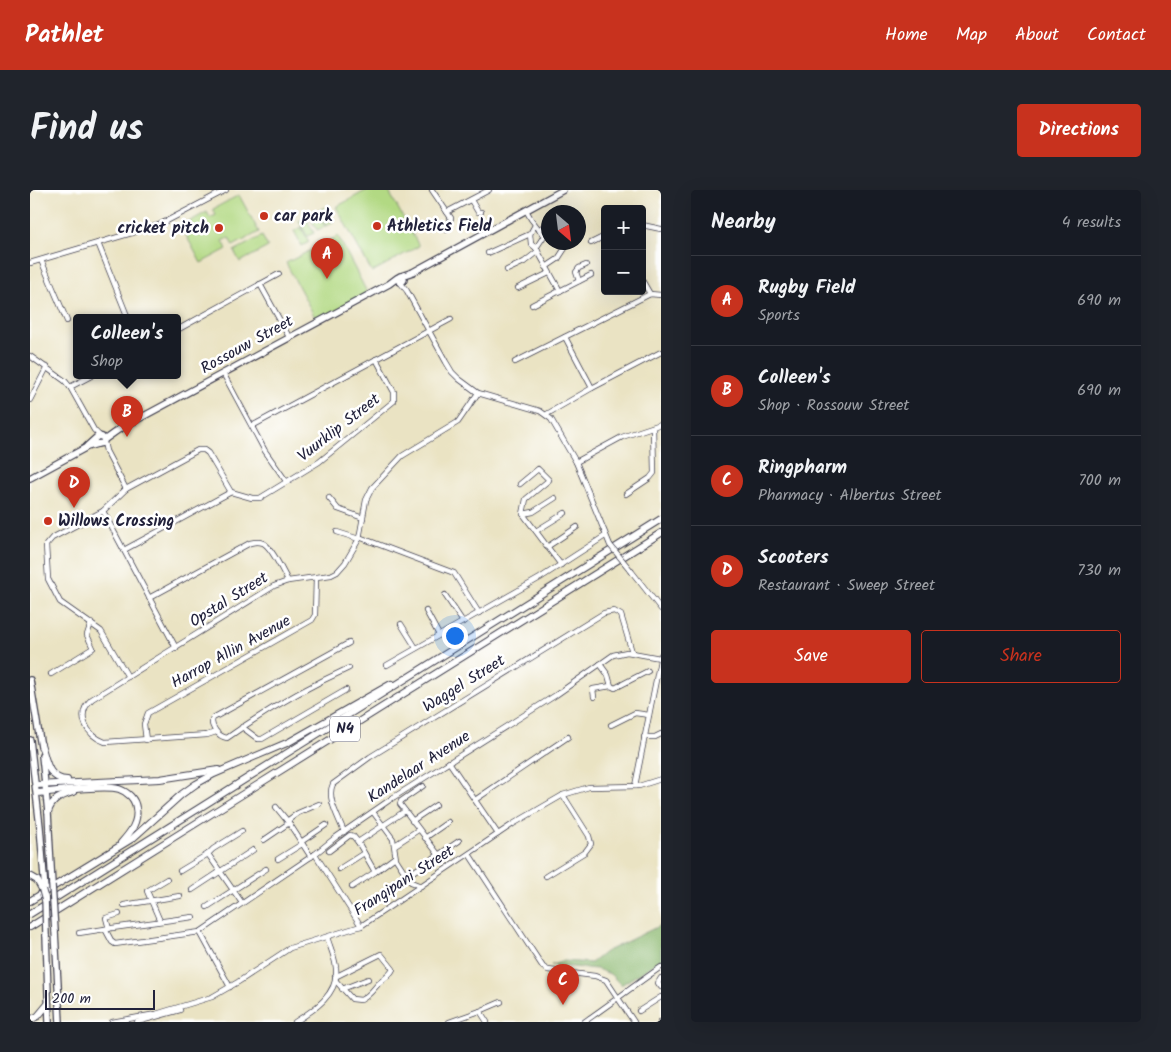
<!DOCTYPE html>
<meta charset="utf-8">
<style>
:root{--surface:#171b24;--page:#20242c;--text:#f1f3f6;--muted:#9ea1a6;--line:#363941;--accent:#c8321e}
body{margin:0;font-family:Kalam,sans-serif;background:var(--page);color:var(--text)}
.controls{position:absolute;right:15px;top:15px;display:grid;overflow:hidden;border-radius:5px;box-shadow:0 5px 20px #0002}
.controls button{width:45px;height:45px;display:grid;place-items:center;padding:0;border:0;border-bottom:1px solid var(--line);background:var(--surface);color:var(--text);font:25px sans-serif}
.compass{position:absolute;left:511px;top:15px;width:45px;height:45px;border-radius:50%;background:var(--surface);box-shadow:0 5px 20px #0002;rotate:152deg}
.scale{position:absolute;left:15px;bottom:12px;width:110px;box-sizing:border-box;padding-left:5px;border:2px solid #22223b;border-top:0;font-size:14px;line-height:18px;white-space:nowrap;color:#22223b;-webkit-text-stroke:4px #fff;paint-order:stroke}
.you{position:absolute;left:424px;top:445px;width:18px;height:18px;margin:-12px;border:4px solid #fff;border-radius:50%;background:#1a73e8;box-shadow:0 0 0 8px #1a73e833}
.badge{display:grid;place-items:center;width:32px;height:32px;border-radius:50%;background:var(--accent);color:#fff;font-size:16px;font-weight:700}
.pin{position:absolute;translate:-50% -41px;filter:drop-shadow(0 1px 2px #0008)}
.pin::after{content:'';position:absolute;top:26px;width:18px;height:15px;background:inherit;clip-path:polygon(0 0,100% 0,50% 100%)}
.popup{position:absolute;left:43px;top:124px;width:108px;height:65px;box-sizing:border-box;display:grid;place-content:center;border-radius:5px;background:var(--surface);filter:drop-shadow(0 1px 4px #0005);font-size:16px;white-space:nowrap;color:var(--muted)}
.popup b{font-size:19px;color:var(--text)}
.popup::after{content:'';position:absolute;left:50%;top:100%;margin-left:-10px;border:10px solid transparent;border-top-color:var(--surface)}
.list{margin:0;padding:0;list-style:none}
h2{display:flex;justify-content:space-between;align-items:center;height:65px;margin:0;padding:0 20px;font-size:21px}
h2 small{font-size:16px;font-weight:400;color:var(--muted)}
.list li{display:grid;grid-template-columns:32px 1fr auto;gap:15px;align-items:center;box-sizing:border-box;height:90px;padding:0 20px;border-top:1px solid var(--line)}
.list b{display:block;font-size:19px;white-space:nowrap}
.list p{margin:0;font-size:16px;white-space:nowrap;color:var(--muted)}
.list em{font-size:16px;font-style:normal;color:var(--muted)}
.actions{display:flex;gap:10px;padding:15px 20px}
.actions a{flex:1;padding:11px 0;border:1px solid var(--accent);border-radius:5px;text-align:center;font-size:18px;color:var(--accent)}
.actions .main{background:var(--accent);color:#fff}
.map{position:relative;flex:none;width:631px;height:832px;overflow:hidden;border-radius:5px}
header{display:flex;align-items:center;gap:30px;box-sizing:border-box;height:70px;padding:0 25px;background:var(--accent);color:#fff}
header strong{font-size:24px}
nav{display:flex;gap:28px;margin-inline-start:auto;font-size:18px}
.intro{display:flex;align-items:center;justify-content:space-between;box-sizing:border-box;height:120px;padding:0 30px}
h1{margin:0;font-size:35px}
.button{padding:12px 22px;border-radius:5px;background:var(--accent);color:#fff;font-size:18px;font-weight:700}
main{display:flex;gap:30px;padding:0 30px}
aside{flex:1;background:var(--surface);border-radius:5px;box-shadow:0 5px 20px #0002}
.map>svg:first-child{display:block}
</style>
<header>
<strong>Pathlet</strong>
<nav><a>Home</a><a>Map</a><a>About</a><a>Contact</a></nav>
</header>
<div class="intro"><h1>Find us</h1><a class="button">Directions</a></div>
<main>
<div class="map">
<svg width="631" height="832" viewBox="0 0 631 832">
<rect width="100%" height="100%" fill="#fff"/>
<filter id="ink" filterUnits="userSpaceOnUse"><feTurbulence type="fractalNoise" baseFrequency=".02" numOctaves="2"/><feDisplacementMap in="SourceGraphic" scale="10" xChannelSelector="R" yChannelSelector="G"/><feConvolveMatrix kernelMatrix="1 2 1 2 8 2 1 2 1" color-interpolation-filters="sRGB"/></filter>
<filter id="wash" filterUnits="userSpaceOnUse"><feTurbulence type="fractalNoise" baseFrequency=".0096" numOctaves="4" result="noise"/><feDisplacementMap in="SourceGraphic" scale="20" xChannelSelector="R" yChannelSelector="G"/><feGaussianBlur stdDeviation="1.12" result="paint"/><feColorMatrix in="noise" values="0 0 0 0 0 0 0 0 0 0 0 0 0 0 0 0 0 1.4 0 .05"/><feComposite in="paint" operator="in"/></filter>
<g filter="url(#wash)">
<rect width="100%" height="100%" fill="#eae3c3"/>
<!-- green -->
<g fill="#b2d983" stroke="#6a7e5f">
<polygon points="337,0 358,0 389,56 342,82 306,17"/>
<polygon points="209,5 229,42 203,56 199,48 193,51 197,59 171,73 151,36 177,22 180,28 186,25 183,19"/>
<polygon points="295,17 303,32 296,36 288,21"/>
<polygon points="287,22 295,37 287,40 279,26"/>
<polygon points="276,28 284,43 277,46 269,31"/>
<polygon points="271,37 279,52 272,56 264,41"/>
<polygon points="232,46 238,57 210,72 204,61"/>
<polygon points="308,46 338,104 287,131 256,73"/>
</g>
<!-- forest -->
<polygon fill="#8db971" stroke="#586e56" points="631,735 631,770 591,795 580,784 567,779 521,775 534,771 561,773 575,762"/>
</g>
<g filter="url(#ink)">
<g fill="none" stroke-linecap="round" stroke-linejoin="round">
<!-- minor casing -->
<g stroke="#403f4f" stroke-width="6">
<g id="minor">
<polyline points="402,0 421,28 416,40"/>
<polyline points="441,10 448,22 451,22"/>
<polyline points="496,20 501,29 514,46 506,58 530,101"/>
<polyline points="417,22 459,0"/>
<polyline points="612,35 631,39"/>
<polyline points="509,40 518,32"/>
<polyline points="500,44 501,54 506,58"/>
<polyline points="68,53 98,128"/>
<polyline points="561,53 575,46"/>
<polyline points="458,63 500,44 505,35"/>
<polyline points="11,70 37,131"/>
<polyline points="0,73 129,35 196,0"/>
<polyline points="516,77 528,69 539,52"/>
<polyline points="477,80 494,72 508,61"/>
<polyline points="612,90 620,104"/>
<polyline points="549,91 546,82 549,78 556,75"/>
<polyline points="370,92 377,101 416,172 422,182 429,189 448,203 510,221 521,229 546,272 580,355"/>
<polyline points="230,94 259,147"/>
<polyline points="488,98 519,83"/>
<polyline points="502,115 561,85"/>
<polyline points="147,140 249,84"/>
<polyline points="535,147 562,198"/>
<polyline points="0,166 35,191 40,197 64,240 70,246"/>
<polyline points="485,172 620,104 631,105"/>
<polyline points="193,183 235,261 256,291"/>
<polyline points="40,197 61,186"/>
<polyline points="0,210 17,177"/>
<polyline points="517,224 562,198 631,162"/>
<polyline points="222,236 421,129"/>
<polyline points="74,252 76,261 96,299"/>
<polyline points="546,272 592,247 631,234"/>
<polyline points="490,294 508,279 519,290 496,309 493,324 531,375"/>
<polyline points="596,304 620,288 624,283 623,237"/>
<polyline points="299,308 308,319 333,328"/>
<polyline points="73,321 146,458"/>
<polyline points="493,324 503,322 525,308"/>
<polyline points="506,341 535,323"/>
<polyline points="307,342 329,349"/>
<polyline points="329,347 424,383 449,423"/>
<polyline points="517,357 547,337"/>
<polyline points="94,360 201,302 222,308 230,308 289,272 364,211 364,202 346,169"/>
<polyline points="602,382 631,419"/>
<polyline points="415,405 433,432"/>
<path d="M119 408 220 353C224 352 228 351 233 353 241 356 253 382 258 391"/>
<polyline points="396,421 409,445"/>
<polyline points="371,434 386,458"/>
<polyline points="570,474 578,485 581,496"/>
<polyline points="357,475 510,388 575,346"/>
<path d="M319 478C277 497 235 521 197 548 189 547 179 536 183 528L319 453"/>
<polyline points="21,484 63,458 57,445 61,433"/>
<polyline points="98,487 71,441 30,412 18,389 16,355 22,348 73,321 96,299 168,260 174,260 178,263 201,302"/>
<polyline points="564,507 563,499 581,496 585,498 618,481"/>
<polyline points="581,535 605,523 619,525"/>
<polyline points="212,537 228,549 232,549 316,500"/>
<path d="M186 542 177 545 75 552C56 545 45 524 62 509L244 396 258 391 301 385 307 382 315 373 329 349 336 310 342 298 372 266 428 232 448 203"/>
<polyline points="614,547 625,547 631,544"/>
<polyline points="116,550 114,534 118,523 282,430 285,425 286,387"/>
<polyline points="419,572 468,644"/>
<polyline points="393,596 371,611 370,614 408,664"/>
<polyline points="605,596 631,465"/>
<polyline points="445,610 538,547"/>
<polyline points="246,617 259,633 281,667"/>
<polyline points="343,622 363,649 366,669 381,692 391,696"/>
<polyline points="257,631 268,623 289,614"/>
<polyline points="382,631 406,615"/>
<path d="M314 642C309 628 296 608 303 594L340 567 574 423 584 421 591 425 602 462"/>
<polyline points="395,648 418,632"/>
<polyline points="234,650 259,633"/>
<polyline points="271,652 296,635"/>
<polyline points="365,655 388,640"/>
<polyline points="299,661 320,645 323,646 328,652 375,621"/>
<polyline points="178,664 183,659 212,641"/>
<polyline points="285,664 331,736"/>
<polyline points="439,664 513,777 518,780 565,786 576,790 604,832"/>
<polyline points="248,669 272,654"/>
<polyline points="309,679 334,663"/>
<polyline points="150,681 178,664 212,713"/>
<polyline points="345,682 365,667"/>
<polyline points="516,686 555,662 561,654 559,646 533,605"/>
<polyline points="362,696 429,651"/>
<polyline points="322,697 345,682 328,652"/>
<polyline points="162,700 223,660"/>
<polyline points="94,715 150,706"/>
<polyline points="177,717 236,679"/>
<polyline points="130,731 117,701 137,689"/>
<polyline points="75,739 163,727"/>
<polyline points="79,739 76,728 89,724"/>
<polyline points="170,742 200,797"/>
<polyline points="49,743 75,739 82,752 85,754 170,742 285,664 306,647 364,607 526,505 583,465 597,462 630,468"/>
<polyline points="631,788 628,793 631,797"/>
<path d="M305 790 322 809 331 810C340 805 342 801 348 794 353 789 360 786 363 779L351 764 305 787"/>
<polyline points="312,799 338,789"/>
<polyline points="609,821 631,807"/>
<polyline points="82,832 126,824 182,807 208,792 260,758 331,736 483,634 533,605 559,597 609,596 631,589"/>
<polyline points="107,832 150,820"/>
<path d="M265 832C284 820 309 804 306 778 305 767 300 757 297 747"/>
<polyline points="419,832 450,821"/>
<polyline points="457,832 450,821 471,812"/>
<path d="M554 832C580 814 605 795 631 777"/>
<polyline points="630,832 631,832"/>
</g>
</g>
<!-- major casing -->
<g stroke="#403f4f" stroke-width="8">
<g id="major">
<circle cx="371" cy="89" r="3"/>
<polyline points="371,86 383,82 533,0"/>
<polyline points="74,250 88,240 359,94 367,88"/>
<polyline points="57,256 68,246 72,247 74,250 73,253 67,254"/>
<polyline points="0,288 57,257 67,254"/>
<polyline points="0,490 11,557"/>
<polyline points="0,550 10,637 15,700"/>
<polyline points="12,566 18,622 22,695"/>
<polyline points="25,741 30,832"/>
<polyline points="16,745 19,832"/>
</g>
</g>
<!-- highway casing -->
<g stroke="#403f4f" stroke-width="8">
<g id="highway">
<path d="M11 554C16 569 17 589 37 590"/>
<polyline points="6,595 130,589 188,580"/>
<path d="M7 603C25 602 73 594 89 599 98 602 105 609 106 618 109 632 100 643 91 653"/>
<path d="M18 622C22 609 31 606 43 602"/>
<polyline points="0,686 7,690 12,699"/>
<polyline points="0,711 103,648 152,604 166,594 184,584 259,552 361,494"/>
<polyline points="0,724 631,329"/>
<polyline points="0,737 631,343"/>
<polyline points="0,830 8,826 18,814"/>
</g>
</g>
<!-- minor -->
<use href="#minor" stroke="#fff" stroke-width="4.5"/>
<!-- major -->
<use href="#major" stroke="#fff" stroke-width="5.5"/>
<!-- highway -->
<use href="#highway" stroke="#fff" stroke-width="6"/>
<!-- minor-bridge casing -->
<g stroke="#403f4f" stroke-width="6" stroke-linecap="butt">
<polyline id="minor-bridge" points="580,355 602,382"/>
</g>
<!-- major-bridge casing -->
<g stroke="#403f4f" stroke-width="8" stroke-linecap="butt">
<g id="major-bridge">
<polyline points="22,695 25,741"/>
<polyline points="15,707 16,745"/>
</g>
</g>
<!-- highway-bridge casing -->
<g stroke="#403f4f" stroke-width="8" stroke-linecap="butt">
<polyline id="highway-bridge" points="12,699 15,710"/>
</g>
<!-- minor-bridge -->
<use href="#minor-bridge" stroke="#fff" stroke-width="4.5"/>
<!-- major-bridge -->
<use href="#major-bridge" stroke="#fff" stroke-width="5.5"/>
<!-- highway-bridge -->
<use href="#highway-bridge" stroke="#fff" stroke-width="6"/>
</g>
</g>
<!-- markers -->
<g fill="#c8321e" stroke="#fff" stroke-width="2">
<circle cx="234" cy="26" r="5"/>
<circle cx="347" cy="36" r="5"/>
<circle cx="189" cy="38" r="5"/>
<circle cx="18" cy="331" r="5"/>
</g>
<g text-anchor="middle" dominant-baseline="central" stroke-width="5" stroke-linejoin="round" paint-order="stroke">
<!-- shield labels -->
<rect fill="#fff" stroke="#646476" stroke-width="1" x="300" y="526.5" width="30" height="25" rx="4"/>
<g font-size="15" font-weight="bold" fill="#22223b">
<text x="315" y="539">N4</text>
</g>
<!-- poi labels -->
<g font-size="16" font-weight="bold" fill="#22223b" stroke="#fff" text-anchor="start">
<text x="244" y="26">car park</text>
<text x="357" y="36">Athletics Field</text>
<text x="179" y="38" text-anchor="end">cricket pitch</text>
<text x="28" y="331">Willows Crossing</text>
</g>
<!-- street labels -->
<g font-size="16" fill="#22223b" stroke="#fff">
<text transform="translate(217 155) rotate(-29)">Rossouw Street</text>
<text transform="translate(309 238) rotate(-38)">Vuurklip Street</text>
<text transform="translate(199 410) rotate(-32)">Opstal Street</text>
<text transform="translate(201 462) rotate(-29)">Harrop Allin Avenue</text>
<text transform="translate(434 494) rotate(-32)">Waggel Street</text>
<text transform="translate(389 577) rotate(-33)">Kandelaar Avenue</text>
<text transform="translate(374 691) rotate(-33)">Frangipani Street</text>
</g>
</g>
</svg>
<div class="controls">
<button>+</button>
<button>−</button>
</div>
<svg class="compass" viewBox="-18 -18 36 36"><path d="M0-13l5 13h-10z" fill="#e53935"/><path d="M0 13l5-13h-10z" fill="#9ea1a6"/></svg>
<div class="scale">200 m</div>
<div class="you"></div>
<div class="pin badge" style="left:297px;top:89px">A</div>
<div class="pin badge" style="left:97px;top:247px">B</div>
<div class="popup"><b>Colleen's</b>Shop</div>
<div class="pin badge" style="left:533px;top:815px">C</div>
<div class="pin badge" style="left:44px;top:318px">D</div>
</div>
<aside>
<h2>Nearby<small>4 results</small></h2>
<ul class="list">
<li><span class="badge">A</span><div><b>Rugby Field</b><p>Sports</p></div><em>690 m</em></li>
<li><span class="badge">B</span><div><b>Colleen's</b><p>Shop · Rossouw Street</p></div><em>690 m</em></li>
<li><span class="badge">C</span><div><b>Ringpharm</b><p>Pharmacy · Albertus Street</p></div><em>700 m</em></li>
<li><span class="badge">D</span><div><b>Scooters</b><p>Restaurant · Sweep Street</p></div><em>730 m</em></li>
</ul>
<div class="actions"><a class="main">Save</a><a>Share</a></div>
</aside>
</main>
